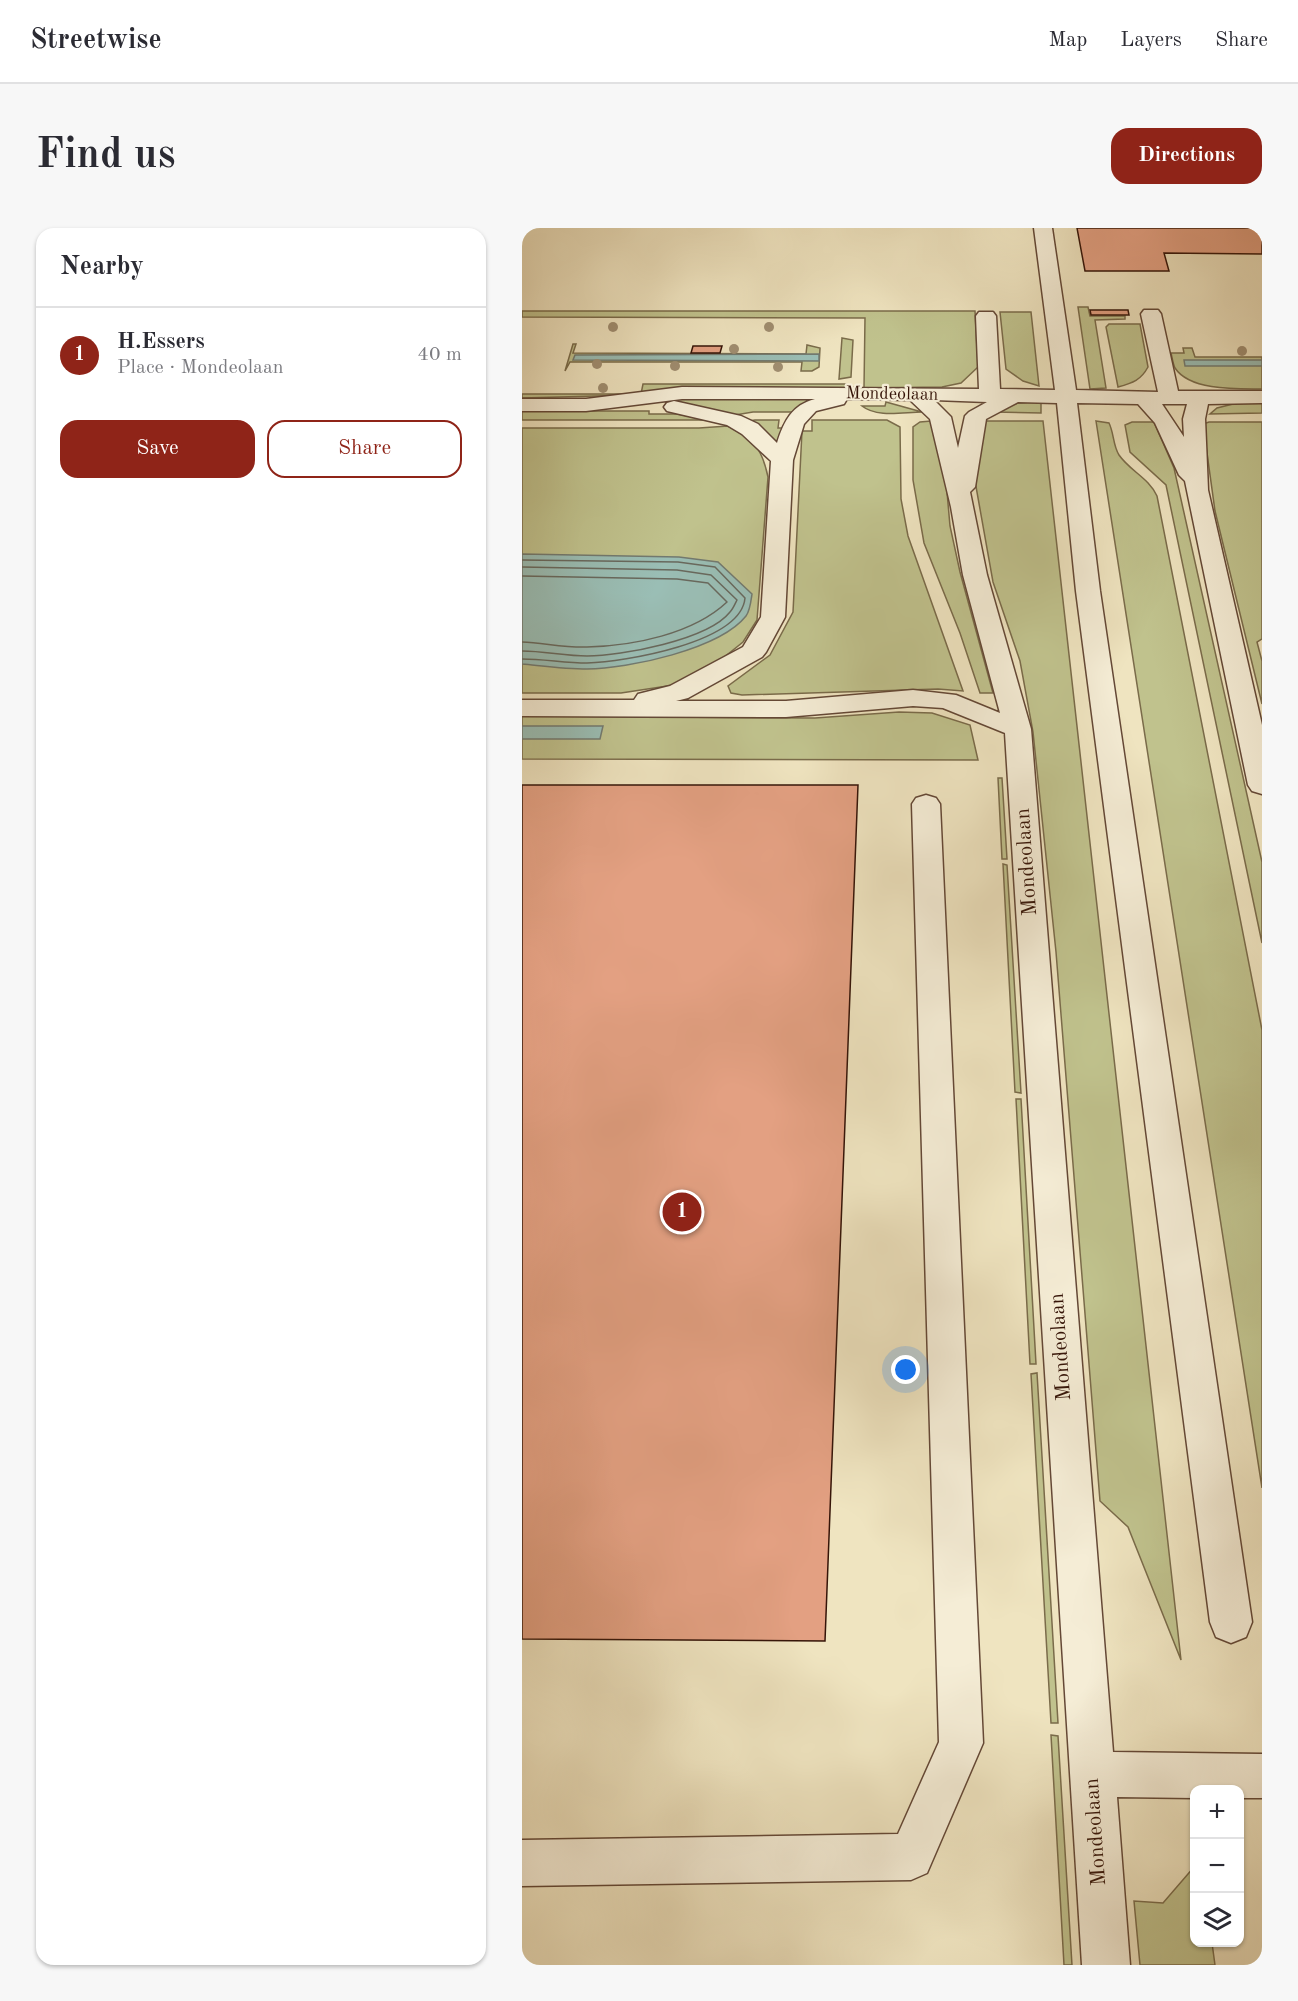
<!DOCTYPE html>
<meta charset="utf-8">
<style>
:root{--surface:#fff;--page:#f7f7f7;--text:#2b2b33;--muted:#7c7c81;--line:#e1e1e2;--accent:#8f2418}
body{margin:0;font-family:"Old Standard TT",serif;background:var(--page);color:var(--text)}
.controls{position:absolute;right:18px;bottom:18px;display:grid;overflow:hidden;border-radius:12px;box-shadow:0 2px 4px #0004}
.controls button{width:54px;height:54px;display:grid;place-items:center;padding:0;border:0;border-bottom:2px solid var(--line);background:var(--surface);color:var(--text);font:30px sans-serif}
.you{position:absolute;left:384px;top:1142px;width:21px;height:21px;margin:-15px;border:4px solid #fff;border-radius:50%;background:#1a73e8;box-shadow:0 0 0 9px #1a73e833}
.badge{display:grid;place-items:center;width:39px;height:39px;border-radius:50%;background:var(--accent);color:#fff;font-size:20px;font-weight:700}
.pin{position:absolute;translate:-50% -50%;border:3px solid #fff;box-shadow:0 2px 6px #0006}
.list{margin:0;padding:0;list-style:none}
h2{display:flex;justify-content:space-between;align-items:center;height:78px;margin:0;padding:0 24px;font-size:26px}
h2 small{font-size:20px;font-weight:400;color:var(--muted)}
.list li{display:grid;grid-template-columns:39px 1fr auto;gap:18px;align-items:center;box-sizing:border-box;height:96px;padding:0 24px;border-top:2px solid var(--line)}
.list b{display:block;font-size:22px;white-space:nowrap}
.list p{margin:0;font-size:20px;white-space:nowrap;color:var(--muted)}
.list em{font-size:20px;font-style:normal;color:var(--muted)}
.actions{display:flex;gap:12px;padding:18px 24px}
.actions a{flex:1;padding:14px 0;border:2px solid var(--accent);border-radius:18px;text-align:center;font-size:21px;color:var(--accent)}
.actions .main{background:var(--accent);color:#fff}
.icon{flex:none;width:33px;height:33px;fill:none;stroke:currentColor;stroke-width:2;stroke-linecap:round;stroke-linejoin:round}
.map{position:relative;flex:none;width:740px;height:1737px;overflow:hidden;border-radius:18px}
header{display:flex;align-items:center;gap:36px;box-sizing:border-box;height:84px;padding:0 30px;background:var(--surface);border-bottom:2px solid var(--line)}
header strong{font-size:28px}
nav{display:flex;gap:33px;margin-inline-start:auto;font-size:21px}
.intro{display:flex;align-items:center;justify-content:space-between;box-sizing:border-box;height:144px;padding:0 36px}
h1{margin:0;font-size:42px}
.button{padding:15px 27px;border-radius:18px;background:var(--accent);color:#fff;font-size:21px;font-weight:700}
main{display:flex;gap:36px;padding:0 36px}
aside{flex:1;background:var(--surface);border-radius:18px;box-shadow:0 2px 4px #0004}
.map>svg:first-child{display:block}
</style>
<header>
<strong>Streetwise</strong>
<nav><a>Map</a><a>Layers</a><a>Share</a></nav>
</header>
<div class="intro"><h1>Find us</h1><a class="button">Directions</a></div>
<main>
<aside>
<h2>Nearby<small></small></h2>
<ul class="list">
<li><span class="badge">1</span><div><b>H.Essers</b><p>Place · Mondeolaan</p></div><em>40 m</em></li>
</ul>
<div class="actions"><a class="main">Save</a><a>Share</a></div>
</aside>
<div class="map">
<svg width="740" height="1737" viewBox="0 0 740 1737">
<rect width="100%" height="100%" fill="#efe4c0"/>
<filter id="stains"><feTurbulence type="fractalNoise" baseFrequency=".00333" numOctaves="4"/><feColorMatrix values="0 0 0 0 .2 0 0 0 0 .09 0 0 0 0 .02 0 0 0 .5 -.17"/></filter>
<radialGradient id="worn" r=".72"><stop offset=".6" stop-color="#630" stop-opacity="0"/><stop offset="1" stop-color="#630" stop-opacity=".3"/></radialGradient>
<!-- green -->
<g fill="#c0c28d" stroke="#7a6b4a" stroke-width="1.5">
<polygon points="556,79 566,79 568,88 603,88 603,91 573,92 584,160 568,161"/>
<polygon points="0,83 453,83 456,139 439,155 420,159 342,160 343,90 0,89"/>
<polygon points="478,84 509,84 517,158 501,153 484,141"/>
<path d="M587 96H618L626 139C619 152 611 155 596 159L584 99Z"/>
<polygon points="320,110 331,112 329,149 317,151"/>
<polygon points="51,116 54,116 51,125 284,126 285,117 298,120 297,139 290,143 279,143 280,134 48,134 43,143"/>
<path d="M661 120H670L673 129H740V161C716 161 668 163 653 140 651 136 650 129 649 125H662Z"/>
<polygon points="121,156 323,156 328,158 329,161 0,170 0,166 119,166"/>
<polygon points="300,168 271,184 231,184 213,187 149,175 148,172 196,169"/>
<path d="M364 174 400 184C382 184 355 190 340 178H363Z"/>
<polygon points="519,174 519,185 472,184 496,175"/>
<polygon points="715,175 740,175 740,185 688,186 695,180"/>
<polygon points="0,183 127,183 127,186 155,186 187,192 0,192"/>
<polygon points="233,192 257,192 256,200 265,200 256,215 227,193"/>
<polygon points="290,192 365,192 378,199 379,271 386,308 441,463 416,461 220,467 209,465 206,458 248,427 271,384 280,203 290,203"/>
<polygon points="409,193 423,241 428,298 438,344 471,465 458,465 438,405 402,315 391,252 391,199 398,194"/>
<polygon points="463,193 521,193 659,1432 606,1299 578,1273 534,724 511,504 498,433 471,354 453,253"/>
<path d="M574 193 587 195C592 205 591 218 597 227 608 243 627 250 635 268L740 802V1260Z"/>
<polygon points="610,194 632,194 652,240 740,634 740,715 644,257 608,224 603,197"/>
<polygon points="687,194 740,194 740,411 735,414 740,433 740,476 693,283 681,196"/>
<path d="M206 198C232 212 240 220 246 249L235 392 221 414 196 434 152 457 99 465H0V200H177Z"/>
<polygon points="377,484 410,485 448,497 456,532 0,531 0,488 293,490"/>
<polygon points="476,550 480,550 485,631 480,631"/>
<polygon points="481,636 485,637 499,865 493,864"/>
<polygon points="494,871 499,871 514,1136 508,1136"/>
<polygon points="515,1145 536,1495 529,1495 509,1146"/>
<polygon points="529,1507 536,1508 550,1737 542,1737"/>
<polygon points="672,1639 672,1714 690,1715 693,1737 618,1737 612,1673 641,1675"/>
</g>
<!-- water -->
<g fill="#9abeb5" stroke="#727a70" stroke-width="1.5">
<polygon points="297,126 297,133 51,132 53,127"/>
<polygon points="662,132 740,132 740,138 663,138"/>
<path d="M0 326 157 329 196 334 230 366C229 373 228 383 224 388 198 421 106 441 65 441 43 441 21 438 0 436Z"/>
<polygon points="0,498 81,498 78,511 0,511"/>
</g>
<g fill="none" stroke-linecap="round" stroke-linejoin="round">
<!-- shore -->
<g stroke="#68695e" stroke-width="1.5">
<path d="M0 332 156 334 193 339 223 370C219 415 101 434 65 435 43 435 22 431 0 431"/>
<path d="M0 339 155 342 189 347 215 372C213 376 211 381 208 384 186 412 99 428 65 428 43 428 22 423 0 423"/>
<path d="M0 348 155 351 186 355 205 374C171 406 111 418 65 419 44 420 22 415 0 414"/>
</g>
</g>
<!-- building -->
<g fill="#e3a082" stroke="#351408" stroke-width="1.5">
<polygon points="555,0 740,0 740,26 642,25 647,43 563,43"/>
<polygon points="568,82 606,82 607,87 569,87"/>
<polygon points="171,118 200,118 198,125 169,125"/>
<polygon points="0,557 336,557 303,1413 0,1411"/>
</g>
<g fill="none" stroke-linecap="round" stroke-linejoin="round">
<!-- minor casing -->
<g stroke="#644836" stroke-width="3">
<g id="minor">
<path d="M512 0H530L554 162 636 164 619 86 622 82H636L639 86 656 163H740V175L686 176 683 191 686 262 740 497V566L730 563 726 557 663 253 657 247 633 195 616 176 555 175 578 363 730 1394 724 1409 709 1415 694 1409 688 1394 554 363 535 175 496 174 464 191 453 259 448 264 465 347 509 501 591 1524 740 1526V1570H718V1562H672V1570L595 1569 608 1737H560L483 505 421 480 391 478 264 489 0 488V472H112L116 466 148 458 221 419 239 389 249 233 220 206 205 197 145 183 142 179 145 175 152 173 219 188 236 196 255 215C262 193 270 177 293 171H160L64 183H0V171H64L160 159 457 161 454 88 457 84H471L474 88 478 161 533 162ZM325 171 388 172 408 191 429 279 441 347 478 485 434 467 391 462 264 473H154L166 470 240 429 244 424 263 389 271 232 282 196 294 183 322 176ZM412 172 465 174 447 184 443 188 436 220 429 189ZM640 176H665L661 191 662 209Z"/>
<polygon points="404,567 414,570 418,576 461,1515 405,1645 389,1652 0,1658 0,1612 376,1606 417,1514 390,576 394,570"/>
</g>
</g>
<!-- minor -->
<use href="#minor" fill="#f5edd6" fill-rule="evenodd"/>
</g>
<!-- trees -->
<g fill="#a08e71">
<circle cx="91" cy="99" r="5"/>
<circle cx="247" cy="99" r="5"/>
<circle cx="212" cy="121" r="5"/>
<circle cx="720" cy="123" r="5"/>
<circle cx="75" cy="136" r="5"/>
<circle cx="153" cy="138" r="5"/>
<circle cx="256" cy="139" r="5"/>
<circle cx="81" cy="160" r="5"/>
</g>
<g text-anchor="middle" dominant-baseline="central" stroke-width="4.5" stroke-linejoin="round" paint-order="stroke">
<!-- far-street labels -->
<g font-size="18" fill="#351408" stroke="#f5edd6">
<text transform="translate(370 166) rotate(1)">Mondeolaan</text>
</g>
<!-- street labels -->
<g font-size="21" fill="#351408" stroke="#f5edd6">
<text transform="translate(505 634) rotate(-94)">Mondeolaan</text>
<text transform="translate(539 1119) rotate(-94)">Mondeolaan</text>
<text transform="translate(574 1604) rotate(-94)">Mondeolaan</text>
</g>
</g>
<rect width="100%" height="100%" filter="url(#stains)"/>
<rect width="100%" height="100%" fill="url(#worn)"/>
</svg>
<div class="controls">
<button>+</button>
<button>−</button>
<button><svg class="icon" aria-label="layers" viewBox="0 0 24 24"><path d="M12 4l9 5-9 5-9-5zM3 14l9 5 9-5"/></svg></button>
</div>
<div class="you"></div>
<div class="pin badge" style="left:160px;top:984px">1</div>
</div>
</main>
